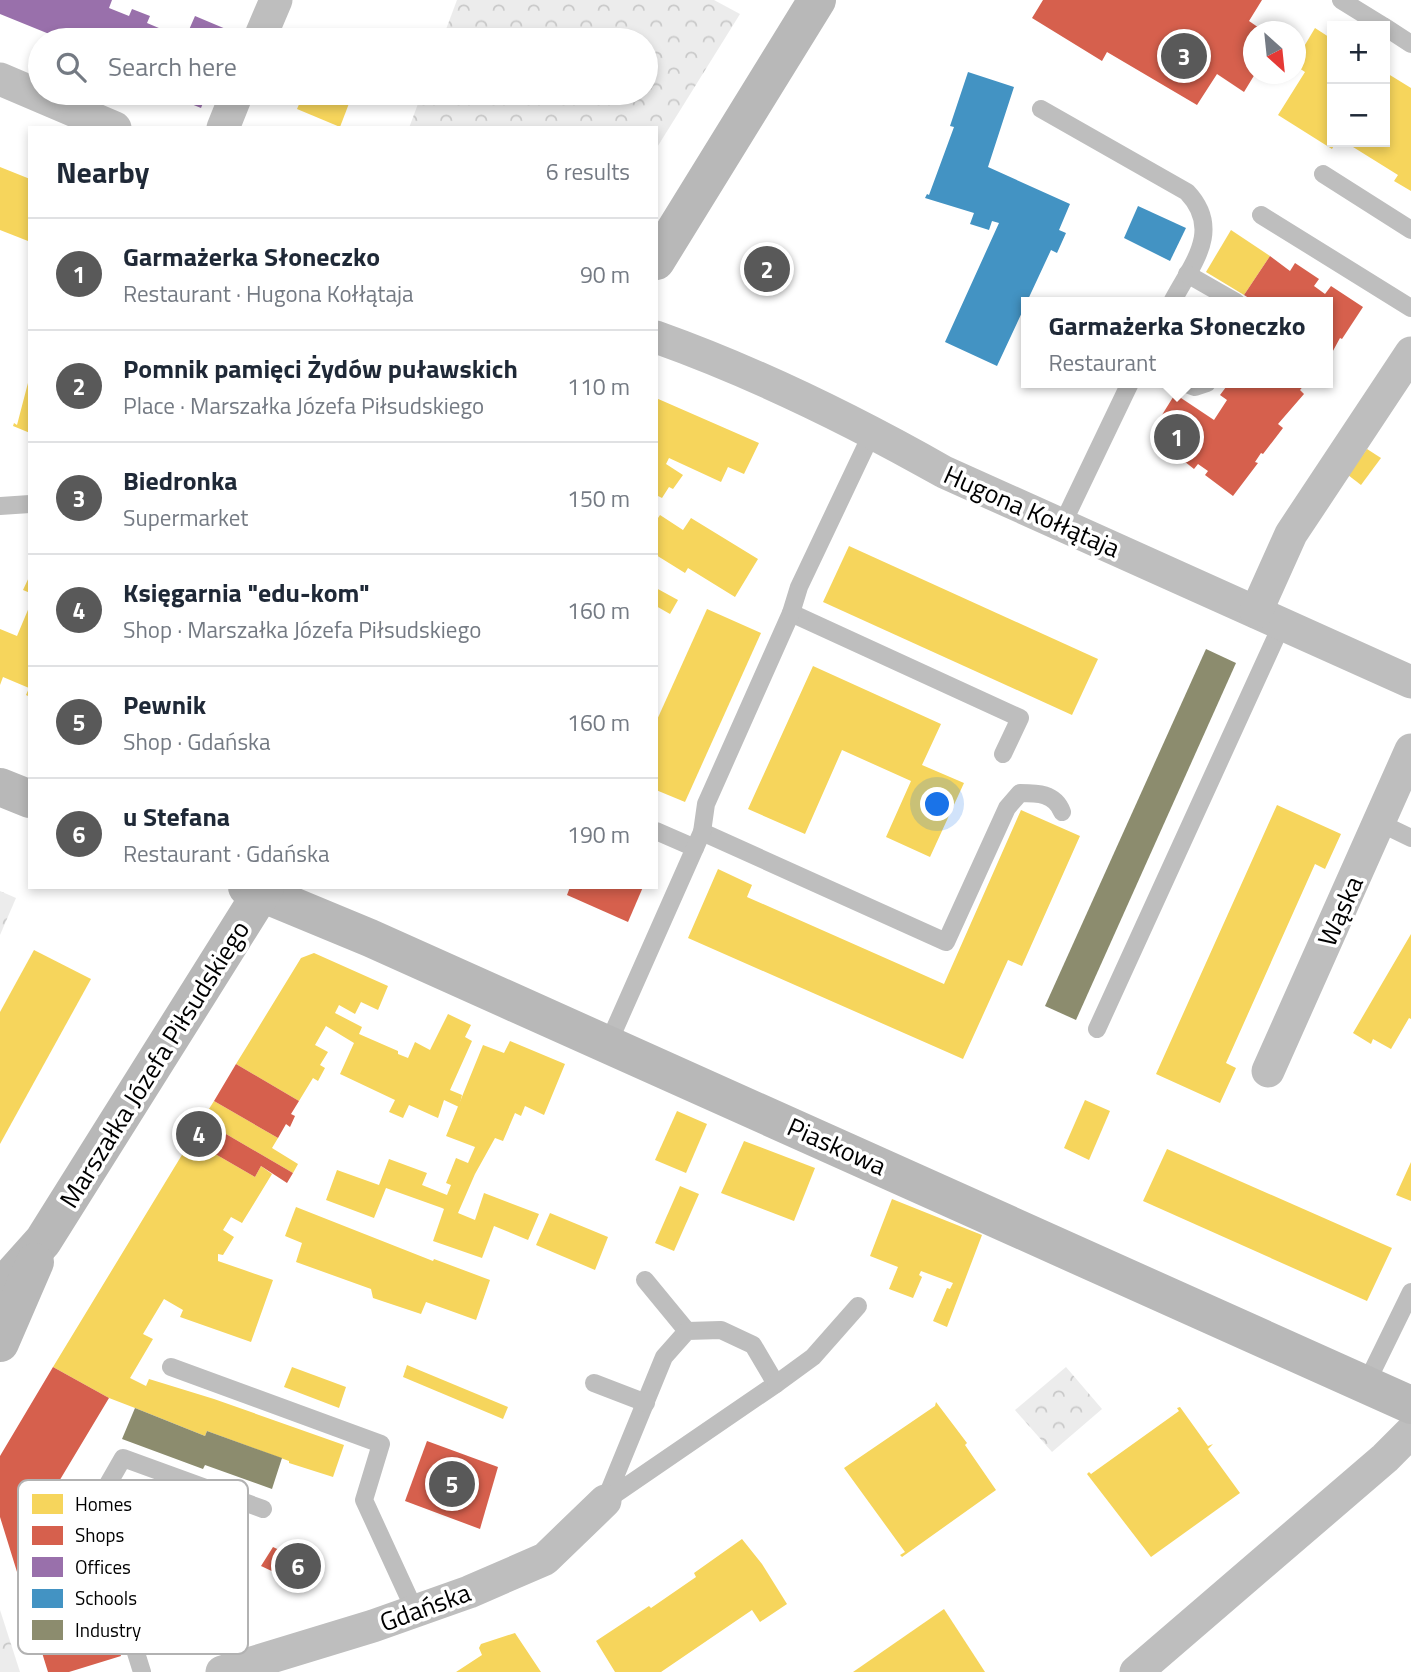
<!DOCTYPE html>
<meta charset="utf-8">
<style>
:root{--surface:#fff;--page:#f2f2f3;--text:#1f2937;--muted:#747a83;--line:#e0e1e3;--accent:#595959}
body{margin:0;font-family:"Titillium Web",sans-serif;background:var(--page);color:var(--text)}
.controls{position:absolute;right:21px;top:21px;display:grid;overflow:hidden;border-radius:0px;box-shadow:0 4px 10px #0003}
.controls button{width:63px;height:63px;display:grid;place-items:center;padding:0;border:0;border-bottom:2px solid var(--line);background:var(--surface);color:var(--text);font:35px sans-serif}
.compass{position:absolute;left:1243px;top:21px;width:63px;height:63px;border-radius:50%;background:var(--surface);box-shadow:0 4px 10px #0003;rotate:153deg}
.you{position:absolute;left:938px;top:805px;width:24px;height:24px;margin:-18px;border:5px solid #fff;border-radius:50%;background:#1a73e8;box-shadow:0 0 0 10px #1a73e833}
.badge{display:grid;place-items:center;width:46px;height:46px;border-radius:50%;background:var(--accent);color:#fff;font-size:23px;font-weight:700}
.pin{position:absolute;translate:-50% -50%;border:4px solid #fff;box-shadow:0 2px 7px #0006}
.popup{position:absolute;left:1021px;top:297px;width:312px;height:91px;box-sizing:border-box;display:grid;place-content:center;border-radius:0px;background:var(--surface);filter:drop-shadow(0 2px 5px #0005);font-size:23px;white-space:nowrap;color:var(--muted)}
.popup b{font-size:26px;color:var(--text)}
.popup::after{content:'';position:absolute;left:50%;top:100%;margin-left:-14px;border:14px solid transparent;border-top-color:var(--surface)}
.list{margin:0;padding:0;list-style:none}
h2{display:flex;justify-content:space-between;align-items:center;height:91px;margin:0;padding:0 28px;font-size:30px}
h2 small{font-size:23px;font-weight:400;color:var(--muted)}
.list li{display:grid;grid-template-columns:46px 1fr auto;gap:21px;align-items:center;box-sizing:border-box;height:112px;padding:0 28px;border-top:2px solid var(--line)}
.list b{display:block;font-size:26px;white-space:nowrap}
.list p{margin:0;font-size:23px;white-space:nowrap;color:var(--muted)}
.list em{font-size:23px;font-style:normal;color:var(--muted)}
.icon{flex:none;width:38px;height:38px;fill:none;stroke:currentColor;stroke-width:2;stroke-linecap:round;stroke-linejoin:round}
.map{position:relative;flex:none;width:1411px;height:1672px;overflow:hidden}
.search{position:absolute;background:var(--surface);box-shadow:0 4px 10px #0003;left:28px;top:28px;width:630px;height:77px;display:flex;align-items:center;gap:18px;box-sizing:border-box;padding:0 24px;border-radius:38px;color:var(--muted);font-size:26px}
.panel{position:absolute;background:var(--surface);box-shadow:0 4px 10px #0003;left:28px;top:126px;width:630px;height:763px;border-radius:0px}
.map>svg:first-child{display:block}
</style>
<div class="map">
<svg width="1411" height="1672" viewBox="0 0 1411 1672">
<defs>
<pattern id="forest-crowns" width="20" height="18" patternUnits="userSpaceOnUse" patternTransform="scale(1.75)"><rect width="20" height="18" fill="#ececec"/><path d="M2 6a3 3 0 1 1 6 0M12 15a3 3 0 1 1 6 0" fill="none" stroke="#c9c9c9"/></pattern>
</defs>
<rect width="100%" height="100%" fill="#fff"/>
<!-- forest -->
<g fill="url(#forest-crowns)">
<polygon points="457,0 714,0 740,14 656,149 656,128 409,128 422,93 646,93 646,40 442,40"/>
<polygon points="0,891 16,898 0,935"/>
<polygon points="1066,1367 1102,1409 1052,1452 1015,1410"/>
<polygon points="0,1610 20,1672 0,1672"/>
</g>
<!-- homes -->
<g fill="#f6d55c">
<polygon points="1315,28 1332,39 1332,142 1336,142 1332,149 1278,115 1305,72 1296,66 1296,60"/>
<polygon points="1385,72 1411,88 1411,191 1394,181 1398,175 1345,142 1385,142"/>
<polygon points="304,93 353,93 340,127 297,109"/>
<polygon points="0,167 30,179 28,241 0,230"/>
<polygon points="1231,230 1270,256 1244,295 1206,272"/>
<polygon points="29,379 30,379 30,433 13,426 14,423 17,425"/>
<polygon points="656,398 759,443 744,474 728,467 721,482 669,458 666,464 683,475 673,489 669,487 662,498 656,495"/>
<polygon points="1367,449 1381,458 1361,485 1348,475"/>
<polygon points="660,515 683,530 691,518 758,559 735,597 688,568 685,573 656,555 656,521"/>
<polygon points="849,546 1098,659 1072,715 823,602"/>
<polygon points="30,575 30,593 23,590"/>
<polygon points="656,588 678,600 670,614 656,606"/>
<polygon points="30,605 30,697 26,695 29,688 3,677 0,685 0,629 17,636"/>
<polygon points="707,609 761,633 685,802 656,790 656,722"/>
<polygon points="813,666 941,724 922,765 964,783 930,857 886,837 911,781 842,750 805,834 748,809"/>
<polygon points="1277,805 1341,834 1325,869 1315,864 1226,1063 1236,1068 1220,1103 1156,1074"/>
<polygon points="1021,810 1080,836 1022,966 1008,960 963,1059 688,938 718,869 752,885 747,897 944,984"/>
<polygon points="1411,934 1411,1019 1409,1018 1391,1049 1373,1039 1371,1044 1353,1033"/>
<polygon points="34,950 91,979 0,1144 0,1012"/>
<polygon points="314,953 388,986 378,1010 361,1002 355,1014 339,1005 335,1013 362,1027 359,1034 398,1051 398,1054 408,1058 415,1042 430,1050 448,1014 471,1025 465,1037 472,1041 450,1090 462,1095 459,1107 444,1100 438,1118 409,1105 403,1118 389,1112 395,1100 340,1074 354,1043 326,1026 315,1045 328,1052 320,1065 325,1068 318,1081 313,1078 299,1101 236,1064 301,958"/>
<polygon points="510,1041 565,1064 544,1115 525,1106 521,1116 515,1113 503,1141 495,1138 475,1174 458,1213 475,1220 484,1193 539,1214 528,1240 494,1226 482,1258 433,1241 444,1209 442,1208 386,1188 374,1218 326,1200 337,1170 379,1185 389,1159 427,1173 422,1185 447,1195 451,1185 446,1183 456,1158 468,1163 475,1147 446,1136 483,1045 504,1053"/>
<polygon points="1085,1100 1110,1111 1089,1160 1064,1148"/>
<polygon points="214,1101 278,1138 272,1148 298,1164 293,1173 202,1120"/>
<polygon points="677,1111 707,1124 686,1173 655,1160"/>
<polygon points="191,1140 255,1177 261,1166 272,1174 242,1223 231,1217 223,1230 234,1237 223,1255 218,1254 218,1261 273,1280 251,1342 180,1317 183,1310 164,1299 143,1334 153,1339 130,1378 146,1386 149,1379 214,1399 344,1445 333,1477 289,1463 289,1461 207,1431 205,1436 135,1408 109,1398 53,1367"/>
<polygon points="744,1141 815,1168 794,1221 721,1193"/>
<polygon points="1167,1149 1392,1248 1367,1301 1143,1201"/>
<polygon points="1411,1162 1411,1201 1396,1195"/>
<polygon points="680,1186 699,1194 674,1251 655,1243"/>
<polygon points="892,1199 982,1235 947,1327 933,1321 947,1288 950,1289 953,1283 921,1271 919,1275 922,1277 913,1298 889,1289 898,1267 870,1256"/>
<polygon points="296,1207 433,1261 434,1259 490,1280 476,1320 426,1302 421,1314 373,1298 371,1289 296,1262 302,1243 285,1236"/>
<polygon points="550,1213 608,1237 595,1270 536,1245"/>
<polygon points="407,1365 508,1407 503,1419 403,1377"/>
<polygon points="292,1367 346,1387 339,1408 284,1387"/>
<polygon points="936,1402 967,1443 965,1445 996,1490 902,1557 900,1555 905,1552 844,1468 935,1406"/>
<polygon points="1180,1407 1208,1446 1213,1444 1208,1449 1240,1493 1151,1557 1087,1474 1089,1472 1091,1474 1179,1411 1177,1408"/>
<polygon points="164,1509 189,1519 183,1533 158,1524"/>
<polygon points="742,1539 762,1564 787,1604 760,1622 752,1610 661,1672 615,1672 596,1641 649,1606 651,1608 696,1577 694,1573"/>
<polygon points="944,1609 985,1672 853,1672"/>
<polygon points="515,1633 541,1672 456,1672 482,1655 479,1648 481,1644"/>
</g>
<!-- shops -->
<g fill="#d6604d">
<polygon points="1043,0 1262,0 1249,21 1265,32 1254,32 1254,74 1255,74 1244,92 1217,74 1197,105 1107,52 1102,61 1032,18"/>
<polygon points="1270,256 1290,271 1295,263 1319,279 1314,286 1325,294 1331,286 1363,307 1342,339 1340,338 1328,360 1328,302 1255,302 1244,295"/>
<polygon points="1229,383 1306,383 1300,390 1304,394 1278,424 1283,428 1263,454 1261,453 1255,462 1258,463 1233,496 1205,475 1208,471 1198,464 1194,469 1170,450 1172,447 1152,431 1175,394 1214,420 1227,400 1220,395"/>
<polygon points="570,887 643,887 628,922 567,895"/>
<polygon points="236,1064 299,1101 291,1114 295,1116 290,1127 286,1124 278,1138 214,1101"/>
<polygon points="202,1120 293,1173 287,1183 261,1166 255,1177 191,1140"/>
<polygon points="53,1367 109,1398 55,1488 99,1623 109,1620 121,1656 69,1672 48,1672 0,1517 0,1456"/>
<polygon points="427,1441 498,1467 480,1529 405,1501"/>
<polygon points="273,1547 307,1563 302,1571 298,1569 293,1581 261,1566"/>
</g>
<!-- offices -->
<g fill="#9970ab">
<polygon points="0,0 112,0 109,8 129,16 132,9 150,16 147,23 185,39 195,16 233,32 230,40 64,40 0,14"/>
<polygon points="164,93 207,93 201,108"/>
</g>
<!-- schools -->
<g fill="#4393c3">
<polygon points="968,72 1014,87 988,167 1070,204 1059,230 1066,233 1057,253 1051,250 997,366 945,342 999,223 992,221 989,230 970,224 974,213 925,198 927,194 929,195 954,127 950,126"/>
<polygon points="1138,206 1186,228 1170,261 1124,238"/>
</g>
<!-- industry -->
<g fill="#8c8c6e">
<polygon points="1206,649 1236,663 1076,1020 1045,1006"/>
<polygon points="135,1408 205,1436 207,1431 282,1458 272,1489 205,1465 203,1469 122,1439"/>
</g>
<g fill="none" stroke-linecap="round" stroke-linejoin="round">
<!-- lane -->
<g stroke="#bebebe" stroke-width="18">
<polyline points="1341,0 1383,26"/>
<polyline points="1385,27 1411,44"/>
<path d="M1041 109 1187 192C1223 230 1192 264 1172 302"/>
<polyline points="1323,174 1411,230"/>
<polyline points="1261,215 1411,308"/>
<polyline points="1187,274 1236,302"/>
<polyline points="1184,383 1195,387 1207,383"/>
<polyline points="0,506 30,504"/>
<polyline points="1062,525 1130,383"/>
<polyline points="791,613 1020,718 1003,754"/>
<polyline points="1380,823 1411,838"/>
<polyline points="656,831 695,848"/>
<path d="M702 832 946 942 1007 808 1020 793C1037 793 1055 793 1062 812"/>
<polyline points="1097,1029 1282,624"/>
<polyline points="608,1044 702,832 706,804 791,613 799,587 873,431"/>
<polyline points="645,1280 687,1331"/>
<polygon points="721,1330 753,1345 776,1384 605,1501 664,1357 687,1331"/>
<polyline points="171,1367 381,1444 364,1500 415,1611"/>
<polyline points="594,1383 646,1403"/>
<polyline points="776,1384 813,1357 858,1306"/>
<polyline points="1366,1384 1411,1292"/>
<polyline points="142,1672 92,1512 123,1458 263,1509"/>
</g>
<!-- street -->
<g stroke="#bebebe" stroke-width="33">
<polyline points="259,40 276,0"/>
<polyline points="0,79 115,128"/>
<polyline points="223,128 237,93"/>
<path d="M656 337C754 372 854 421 944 472L1411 682"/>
<polyline points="1256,612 1291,534 1411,353"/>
<polyline points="1268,1071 1411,750"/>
<polyline points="222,1672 373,1626 469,1592 545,1559 605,1501"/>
<polyline points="1136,1672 1385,1458 1411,1432"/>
</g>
<!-- secondary -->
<g stroke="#b8b8b8" stroke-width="38">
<polyline points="656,261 817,0"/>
<polyline points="0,787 30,799"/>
<polyline points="247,887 370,938 1411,1405"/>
<polyline points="0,1289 43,1241 265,887"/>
<polyline points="0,1343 35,1262"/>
</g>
</g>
<g text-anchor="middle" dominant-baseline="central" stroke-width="7" stroke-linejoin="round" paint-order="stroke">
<!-- street labels -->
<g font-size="26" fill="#000" stroke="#fff">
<text transform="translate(1032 511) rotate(24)">Hugona Kołłątaja</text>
<text transform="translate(1340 911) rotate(-66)">Wąska</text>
<text transform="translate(154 1064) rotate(-58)">Marszałka Józefa Piłsudskiego</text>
<text transform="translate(837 1146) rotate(24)">Piaskowa</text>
<text transform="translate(425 1607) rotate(-20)">Gdańska</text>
</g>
</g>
<!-- legend -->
<rect x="18" y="1480" width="230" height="174" rx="10" fill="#fff" stroke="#b2b2b2" stroke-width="2"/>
<rect x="32" y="1494" width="31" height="20" fill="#f6d55c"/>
<rect x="32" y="1526" width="31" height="19" fill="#d6604d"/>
<rect x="32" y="1557" width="31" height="20" fill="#9970ab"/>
<rect x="32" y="1589" width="31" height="19" fill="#4393c3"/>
<rect x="32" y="1620" width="31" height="20" fill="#8c8c6e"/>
<g font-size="19" fill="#000">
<text x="75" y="1511">Homes</text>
<text x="75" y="1542">Shops</text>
<text x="75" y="1574">Offices</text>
<text x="75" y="1605">Schools</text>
<text x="75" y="1637">Industry</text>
</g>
</svg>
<div class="controls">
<button>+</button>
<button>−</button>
</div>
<svg class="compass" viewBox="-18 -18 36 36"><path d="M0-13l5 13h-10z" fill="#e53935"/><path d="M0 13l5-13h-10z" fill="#747a83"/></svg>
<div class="you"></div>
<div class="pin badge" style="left:1177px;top:437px">1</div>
<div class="popup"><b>Garmażerka Słoneczko</b>Restaurant</div>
<div class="pin badge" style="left:767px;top:269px">2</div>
<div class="pin badge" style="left:1184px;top:56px">3</div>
<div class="pin badge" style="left:199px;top:1134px">4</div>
<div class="pin badge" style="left:452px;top:1484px">5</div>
<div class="pin badge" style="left:298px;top:1566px">6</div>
<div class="search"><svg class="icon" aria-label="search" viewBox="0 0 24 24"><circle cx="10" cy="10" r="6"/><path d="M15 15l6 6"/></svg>Search here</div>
<section class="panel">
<h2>Nearby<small>6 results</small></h2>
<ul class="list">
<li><span class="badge">1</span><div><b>Garmażerka Słoneczko</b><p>Restaurant · Hugona Kołłątaja</p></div><em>90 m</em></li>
<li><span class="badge">2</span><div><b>Pomnik pamięci Żydów puławskich</b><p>Place · Marszałka Józefa Piłsudskiego</p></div><em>110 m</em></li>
<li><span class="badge">3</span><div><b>Biedronka</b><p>Supermarket</p></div><em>150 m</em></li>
<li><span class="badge">4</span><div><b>Księgarnia &quot;edu-kom&quot;</b><p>Shop · Marszałka Józefa Piłsudskiego</p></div><em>160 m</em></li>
<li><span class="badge">5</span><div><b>Pewnik</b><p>Shop · Gdańska</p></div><em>160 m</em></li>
<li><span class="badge">6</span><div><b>u Stefana</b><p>Restaurant · Gdańska</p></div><em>190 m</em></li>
</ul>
</section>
</div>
